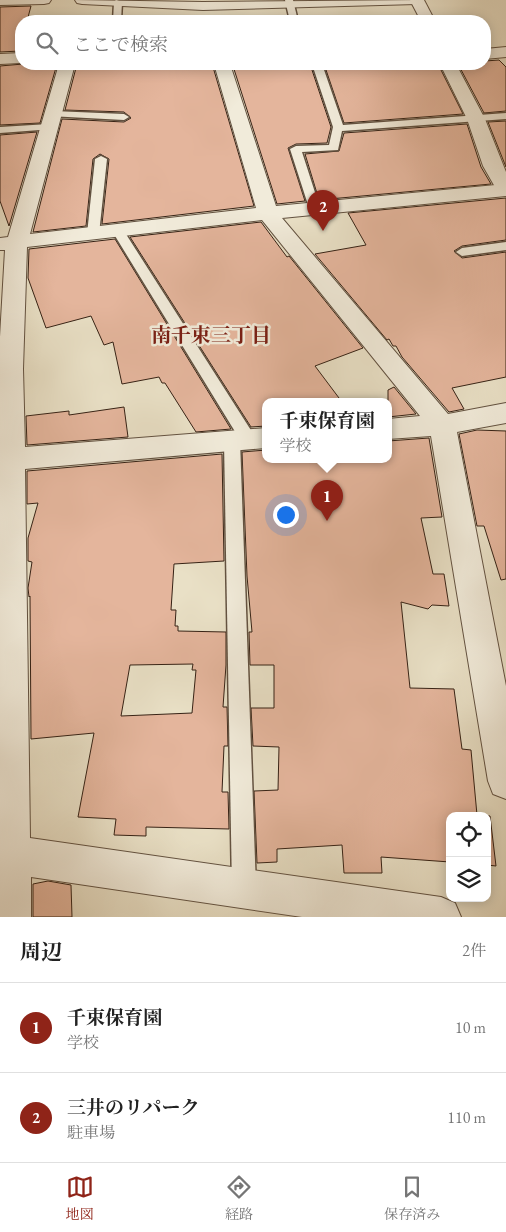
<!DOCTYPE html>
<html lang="ja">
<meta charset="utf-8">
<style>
:root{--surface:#fff;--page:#f6f6f6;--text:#222;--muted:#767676;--line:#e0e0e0;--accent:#8f2418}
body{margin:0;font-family:"EB Garamond","Noto Serif JP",serif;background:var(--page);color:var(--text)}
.controls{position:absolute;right:15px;bottom:15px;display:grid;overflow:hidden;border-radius:10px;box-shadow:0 2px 12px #0003}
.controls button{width:45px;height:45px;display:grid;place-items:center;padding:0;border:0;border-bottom:1px solid var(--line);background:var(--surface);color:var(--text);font:25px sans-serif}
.you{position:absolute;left:285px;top:514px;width:18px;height:18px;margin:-12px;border:4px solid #fff;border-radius:50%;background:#1a73e8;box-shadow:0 0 0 8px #1a73e833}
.badge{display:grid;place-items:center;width:32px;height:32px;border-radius:50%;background:var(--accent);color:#fff;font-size:16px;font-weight:700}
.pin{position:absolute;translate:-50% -41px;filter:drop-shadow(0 1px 2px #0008)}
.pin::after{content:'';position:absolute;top:26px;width:18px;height:15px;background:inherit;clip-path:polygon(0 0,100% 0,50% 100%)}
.popup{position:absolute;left:262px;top:398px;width:130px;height:65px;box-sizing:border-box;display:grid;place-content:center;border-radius:10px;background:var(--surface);filter:drop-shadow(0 1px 4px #0005);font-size:16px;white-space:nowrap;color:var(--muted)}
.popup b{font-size:19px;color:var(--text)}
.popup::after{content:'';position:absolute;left:50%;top:100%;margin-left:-10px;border:10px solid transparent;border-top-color:var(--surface)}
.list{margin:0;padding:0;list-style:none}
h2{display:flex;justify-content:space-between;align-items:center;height:65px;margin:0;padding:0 20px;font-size:21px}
h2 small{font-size:16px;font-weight:400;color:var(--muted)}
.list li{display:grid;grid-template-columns:32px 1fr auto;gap:15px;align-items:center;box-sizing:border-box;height:90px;padding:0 20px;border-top:1px solid var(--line)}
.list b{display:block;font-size:19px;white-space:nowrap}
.list p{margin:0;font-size:16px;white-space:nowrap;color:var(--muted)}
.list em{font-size:16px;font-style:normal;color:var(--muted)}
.icon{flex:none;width:28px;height:28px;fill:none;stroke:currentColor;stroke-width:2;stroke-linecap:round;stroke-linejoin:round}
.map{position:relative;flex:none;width:506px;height:917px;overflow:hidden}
.search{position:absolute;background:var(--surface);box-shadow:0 2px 12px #0003;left:15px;right:15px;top:15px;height:55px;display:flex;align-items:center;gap:12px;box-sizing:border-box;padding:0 18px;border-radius:20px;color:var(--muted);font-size:19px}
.sheet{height:245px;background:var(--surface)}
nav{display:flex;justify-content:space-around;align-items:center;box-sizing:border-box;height:70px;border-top:1px solid var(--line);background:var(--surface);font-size:14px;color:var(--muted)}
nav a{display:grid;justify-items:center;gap:2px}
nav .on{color:var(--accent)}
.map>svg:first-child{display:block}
</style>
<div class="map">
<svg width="506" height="917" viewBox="0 0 506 917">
<rect width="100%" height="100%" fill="#e9e0c6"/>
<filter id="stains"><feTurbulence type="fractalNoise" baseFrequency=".004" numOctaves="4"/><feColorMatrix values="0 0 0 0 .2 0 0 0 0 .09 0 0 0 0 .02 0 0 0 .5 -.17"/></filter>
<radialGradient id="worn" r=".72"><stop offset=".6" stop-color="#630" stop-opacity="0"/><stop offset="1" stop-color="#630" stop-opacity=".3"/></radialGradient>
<!-- building -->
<g fill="#e4b59c" stroke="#362215" fill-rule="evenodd">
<polygon points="31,6 27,21 21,21 20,51 0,52 0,7"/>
<polygon points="499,60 506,67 506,111 484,113 458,64 485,64 485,61"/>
<polygon points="23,64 57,64 40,123 0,125 0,66"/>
<polygon points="77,64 205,64 204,67 213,67 254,206 102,224 109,159 100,154 93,159 86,226 33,232 62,119 124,122 131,118 124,112 65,110"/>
<polygon points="279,64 310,64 331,127 327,143 296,144 288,148 305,201 277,204 233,66"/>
<polygon points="324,64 438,64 463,114 344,123"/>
<polygon points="506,121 506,167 488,122"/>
<polygon points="467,124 481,167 491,184 319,200 305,154 339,151 344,133"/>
<polygon points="37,132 9,226 0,201 0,135"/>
<polygon points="506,198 506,240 462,246 454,251 462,258 506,252 506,377 452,388 464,409 449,412 402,357 396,346 393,346 389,339 387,340 315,254 366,245 348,213"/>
<polygon points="261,222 287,257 289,256 363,348 315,366 342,402 266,402 266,426 251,427 130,237"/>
<polygon points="115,239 231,429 196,432 165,383 162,383 159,377 122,384 113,342 104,345 91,316 46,328 28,278 29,249"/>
<polygon points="394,387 416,414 388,417 388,390"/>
<polygon points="124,407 128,437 27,445 26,416 69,411 69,415"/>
<polygon points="477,430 506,431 506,579 501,580 484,526 477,526 459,434"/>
<polygon points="429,438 442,517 421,518 433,574 444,574 449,606 432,605 428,609 401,602 410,688 454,689 462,749 471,750 477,815 490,816 496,866 487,865 487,816 450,816 450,862 381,857 382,873 344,873 342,845 277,849 277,862 257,863 254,791 278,790 279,747 253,746 251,708 274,708 274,665 250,665 249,632 252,632 247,576 242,452 266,450 266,460 388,460 388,441"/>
<path d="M222 454 224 561 174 564 171 610H176L175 626H178V631L226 632V665L223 707H227L228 746H224L222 792H228L229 829 146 827V836L114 835 116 819 78 817 94 733 31 739 30 596 29 597 28 588 32 562 28 561V538L38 503 27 504V471ZM193 664 192 670H196L192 713 121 716 130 665Z"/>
<polygon points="48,881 71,885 72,917 33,917 33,884"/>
</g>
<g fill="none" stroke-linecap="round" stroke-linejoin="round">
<!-- service casing -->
<g stroke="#635241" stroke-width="3">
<g id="service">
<polygon points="116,0 122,2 121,21 113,21 114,2"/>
<polygon points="285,0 293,0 298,21 290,21"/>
<polygon points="312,64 322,64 343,125 506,113 506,119 342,131 338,150 302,152 320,208 318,211 310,211 290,149 296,146 329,145 333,127"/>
<polygon points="53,111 124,114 129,117 124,120 49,116 48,114 49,112"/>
<polygon points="49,124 53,125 54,127 53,129 0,133 0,127"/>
<polygon points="101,156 107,159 99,234 93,238 87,234 95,159"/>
<polygon points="118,227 124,231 254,435 256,439 254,443 248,445 242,443 112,231"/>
<polygon points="506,242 506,250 462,256 456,252 462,248"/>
<polygon points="232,435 238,437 240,441 256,888 252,896 244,900 236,896 232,888 224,441 226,437"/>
</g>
</g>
<!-- minor casing -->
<g stroke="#635241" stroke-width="2">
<g id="minor">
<polygon points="0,0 51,0 49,3 44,4 0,5"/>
<polygon points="75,0 203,2 424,0 422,3 417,4 203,10 82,4 77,3"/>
<polygon points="506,47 506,57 485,59 485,49"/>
<polygon points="21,53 21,63 0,64 0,54"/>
<polygon points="59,64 75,64 30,234 256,208 214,64 230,64 276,206 506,184 506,196 282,218 448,414 506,403 506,423 457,432 506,686 506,799 493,794 488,781 431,436 388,439 388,419 420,416 262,220 27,247 23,369 25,447 266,428 266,448 25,469 30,838 441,897 455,903 461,917 302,917 31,877 31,917 0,917 0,337 5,250 0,250 0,238 8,237"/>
</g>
</g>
<!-- tertiary casing -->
<g stroke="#635241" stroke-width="2">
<g id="tertiary">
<polygon points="410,0 424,0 435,21 421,21"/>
<polygon points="440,64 456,64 485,119 506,172 506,196 499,194 483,166 467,119"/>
</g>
</g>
<!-- service -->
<use href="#service" fill="#f1ebda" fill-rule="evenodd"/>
<!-- minor -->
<use href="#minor" fill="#f1ebda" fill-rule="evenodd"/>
<!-- tertiary -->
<use href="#tertiary" fill="#f1ebda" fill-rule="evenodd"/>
</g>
<g text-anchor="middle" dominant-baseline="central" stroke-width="5" stroke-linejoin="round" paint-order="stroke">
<!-- neighbourhood labels -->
<g font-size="20" font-weight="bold" fill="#7a1f14" stroke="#f1ebda">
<text x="211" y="335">南千束三丁目</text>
</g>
</g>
<rect width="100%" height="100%" filter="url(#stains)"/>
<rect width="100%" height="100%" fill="url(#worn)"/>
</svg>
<div class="controls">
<button><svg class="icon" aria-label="locate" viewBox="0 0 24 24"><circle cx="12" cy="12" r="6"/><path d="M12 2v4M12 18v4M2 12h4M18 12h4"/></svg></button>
<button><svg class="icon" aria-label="layers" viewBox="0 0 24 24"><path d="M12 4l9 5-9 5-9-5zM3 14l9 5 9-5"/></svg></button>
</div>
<div class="you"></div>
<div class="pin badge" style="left:327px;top:521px">1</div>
<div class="popup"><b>千束保育園</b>学校</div>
<div class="pin badge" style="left:323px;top:231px">2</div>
<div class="search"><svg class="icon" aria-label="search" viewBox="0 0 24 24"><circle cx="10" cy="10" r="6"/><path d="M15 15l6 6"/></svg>ここで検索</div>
</div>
<section class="sheet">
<h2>周辺<small>2件</small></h2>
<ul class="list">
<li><span class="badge">1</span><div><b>千束保育園</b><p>学校</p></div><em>10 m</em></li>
<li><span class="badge">2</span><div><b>三井のリパーク</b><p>駐車場</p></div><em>110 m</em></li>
</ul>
</section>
<nav>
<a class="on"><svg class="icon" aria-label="map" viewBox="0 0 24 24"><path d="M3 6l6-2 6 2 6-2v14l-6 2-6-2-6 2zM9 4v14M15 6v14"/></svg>地図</a>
<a><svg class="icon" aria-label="directions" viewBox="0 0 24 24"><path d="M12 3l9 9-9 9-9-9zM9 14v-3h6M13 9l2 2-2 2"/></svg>経路</a>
<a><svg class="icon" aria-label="saved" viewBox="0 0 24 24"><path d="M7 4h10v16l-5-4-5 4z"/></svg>保存済み</a>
</nav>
